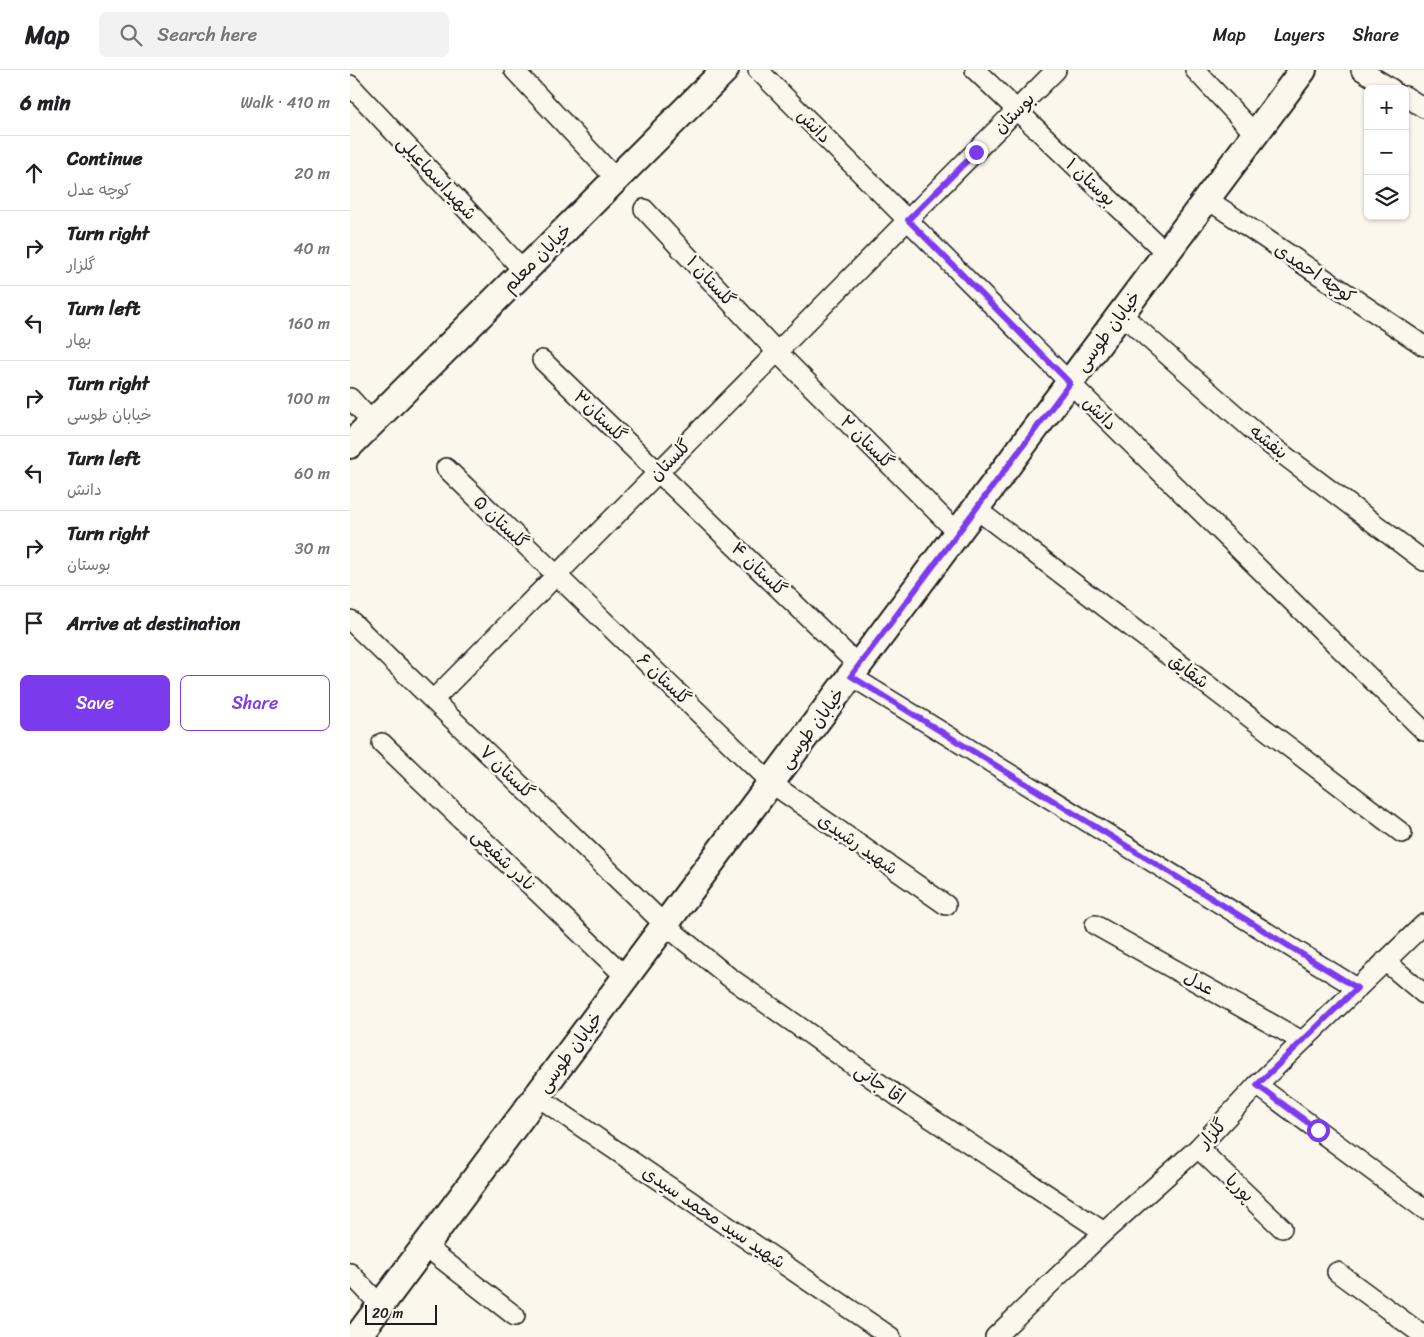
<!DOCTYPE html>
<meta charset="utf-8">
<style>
:root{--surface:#fff;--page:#f2f2f2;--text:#202124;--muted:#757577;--line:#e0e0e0;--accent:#7c3aed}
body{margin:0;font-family:Sriracha,"Playpen Sans Arabic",sans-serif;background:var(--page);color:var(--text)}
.controls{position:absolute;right:15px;top:15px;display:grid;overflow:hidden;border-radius:8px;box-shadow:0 1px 4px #0004}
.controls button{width:45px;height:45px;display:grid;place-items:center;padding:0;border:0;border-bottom:1px solid var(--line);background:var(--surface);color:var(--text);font:25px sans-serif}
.scale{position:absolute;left:15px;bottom:12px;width:72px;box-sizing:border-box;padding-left:5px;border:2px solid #1c1c1c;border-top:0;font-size:14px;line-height:18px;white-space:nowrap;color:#1c1c1c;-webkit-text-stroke:4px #fbf7ec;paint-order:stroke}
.stop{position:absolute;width:15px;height:15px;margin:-11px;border:4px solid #7c3aed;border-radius:50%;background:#fff}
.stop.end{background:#7c3aed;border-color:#fff;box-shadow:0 1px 5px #0008}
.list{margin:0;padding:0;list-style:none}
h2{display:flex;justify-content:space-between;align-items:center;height:65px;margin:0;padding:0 20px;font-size:21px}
h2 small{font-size:16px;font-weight:400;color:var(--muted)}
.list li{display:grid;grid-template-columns:32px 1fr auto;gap:15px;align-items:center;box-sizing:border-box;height:75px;padding:0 20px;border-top:1px solid var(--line)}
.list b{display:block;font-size:19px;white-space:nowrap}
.list p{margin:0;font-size:16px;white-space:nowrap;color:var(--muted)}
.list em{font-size:16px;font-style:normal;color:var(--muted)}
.actions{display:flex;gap:10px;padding:15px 20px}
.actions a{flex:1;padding:11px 0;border:1px solid var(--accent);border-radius:8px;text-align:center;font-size:18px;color:var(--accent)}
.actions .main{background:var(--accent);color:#fff}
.icon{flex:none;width:28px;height:28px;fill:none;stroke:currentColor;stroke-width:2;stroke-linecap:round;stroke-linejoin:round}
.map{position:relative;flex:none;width:1074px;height:1267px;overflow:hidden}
header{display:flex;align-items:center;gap:30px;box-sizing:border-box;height:70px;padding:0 25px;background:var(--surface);border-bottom:1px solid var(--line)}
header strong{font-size:24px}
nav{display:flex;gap:28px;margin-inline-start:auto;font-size:18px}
.search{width:350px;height:45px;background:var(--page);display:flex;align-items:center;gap:12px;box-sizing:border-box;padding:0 18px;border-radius:8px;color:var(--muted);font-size:19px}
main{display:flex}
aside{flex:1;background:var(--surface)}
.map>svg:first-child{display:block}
</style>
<header>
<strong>Map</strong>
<div class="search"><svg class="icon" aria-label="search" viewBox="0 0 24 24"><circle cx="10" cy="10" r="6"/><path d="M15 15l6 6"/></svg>Search here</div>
<nav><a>Map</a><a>Layers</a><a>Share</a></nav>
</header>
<main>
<aside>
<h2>6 min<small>Walk · 410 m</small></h2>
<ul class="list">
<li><svg class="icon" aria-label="ahead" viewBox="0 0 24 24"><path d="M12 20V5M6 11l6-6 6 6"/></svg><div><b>Continue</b><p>کوچه عدل</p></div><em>20 m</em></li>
<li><svg class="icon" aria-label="right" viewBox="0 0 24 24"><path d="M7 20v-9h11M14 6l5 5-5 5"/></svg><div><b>Turn right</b><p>گلزار</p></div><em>40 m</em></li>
<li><svg class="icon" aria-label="left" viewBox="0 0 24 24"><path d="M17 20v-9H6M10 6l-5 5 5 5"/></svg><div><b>Turn left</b><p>بهار</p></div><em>160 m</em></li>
<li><svg class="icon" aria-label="right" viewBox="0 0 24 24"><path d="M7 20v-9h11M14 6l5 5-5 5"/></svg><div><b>Turn right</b><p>خیابان طوسی</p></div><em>100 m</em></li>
<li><svg class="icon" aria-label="left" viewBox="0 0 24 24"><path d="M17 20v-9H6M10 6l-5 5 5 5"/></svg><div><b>Turn left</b><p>دانش</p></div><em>60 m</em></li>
<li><svg class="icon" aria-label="right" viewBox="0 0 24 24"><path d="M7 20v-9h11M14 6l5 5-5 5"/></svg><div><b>Turn right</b><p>بوستان</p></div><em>30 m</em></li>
<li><svg class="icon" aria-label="arrive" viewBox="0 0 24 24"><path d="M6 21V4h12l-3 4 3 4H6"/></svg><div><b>Arrive at destination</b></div></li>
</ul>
<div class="actions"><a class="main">Save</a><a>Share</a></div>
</aside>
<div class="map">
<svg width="1074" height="1267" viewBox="0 0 1074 1267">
<rect width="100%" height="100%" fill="#fbf7ec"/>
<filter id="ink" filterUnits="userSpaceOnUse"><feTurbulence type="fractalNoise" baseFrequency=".02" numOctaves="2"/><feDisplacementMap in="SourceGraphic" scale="10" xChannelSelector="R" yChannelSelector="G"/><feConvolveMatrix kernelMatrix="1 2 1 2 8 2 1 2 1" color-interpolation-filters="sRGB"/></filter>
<g filter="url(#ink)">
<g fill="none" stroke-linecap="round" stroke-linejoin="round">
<!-- street casing -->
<g stroke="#1c1c1c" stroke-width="22">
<g id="street">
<polyline points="164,0 266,109"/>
<polyline points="408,0 720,313 1074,661"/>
<polyline points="625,0 816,183"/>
<polyline points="845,0 905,64"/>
<polyline points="1011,0 1042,19"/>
<polyline points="0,15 174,201"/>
<polyline points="1055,26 1074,38"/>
<polyline points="857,129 1074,276"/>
<polyline points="294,139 427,282 608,463"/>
<polyline points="771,244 914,370 1074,491"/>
<polyline points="192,290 509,596"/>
<polyline points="0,328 23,353"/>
<polyline points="96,398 421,713 596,835"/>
<polyline points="626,439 1052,763"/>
<polyline points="0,550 315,855 379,907 550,1028 754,1162"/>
<polyline points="501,606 1007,918"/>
<polyline points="83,630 706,0"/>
<polyline points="32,673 276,907"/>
<polyline points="745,855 952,971"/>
<polyline points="1035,891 1074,924"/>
<polyline points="907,1015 1074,1139"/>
<polyline points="187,1026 249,1069 541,1267"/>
<polyline points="848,1078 932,1158"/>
<polyline points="75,1176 165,1246"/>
<polyline points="987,1202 1074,1266"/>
<polyline points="0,1203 31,1236"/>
<polyline points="645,1267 754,1162 848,1078 907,1015 1074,854"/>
</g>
</g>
<!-- secondary casing -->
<g stroke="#1c1c1c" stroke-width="30">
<g id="secondary">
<polyline points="0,375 375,0"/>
<polyline points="7,1267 953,0"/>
</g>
</g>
<!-- street -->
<use href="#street" stroke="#fbf7ec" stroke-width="19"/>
<!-- secondary -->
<use href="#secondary" stroke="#fbf7ec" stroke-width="26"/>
</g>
</g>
<g fill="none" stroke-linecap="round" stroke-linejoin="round" filter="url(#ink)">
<!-- route -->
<polyline stroke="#7c3aed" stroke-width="6" points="626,82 558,150 720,313 501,606 1007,918 907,1015 968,1060"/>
</g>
<g text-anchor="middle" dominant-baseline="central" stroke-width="5" stroke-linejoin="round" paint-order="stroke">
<!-- street labels -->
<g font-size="18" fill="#1c1c1c" stroke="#fbf7ec">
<text transform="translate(664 43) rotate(-45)">بوستان</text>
<text transform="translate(464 56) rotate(45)">دانش</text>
<text transform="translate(87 108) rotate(47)">شهیداسماعیلی</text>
<text transform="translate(741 112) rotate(43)">بوستان ۱</text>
<text transform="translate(187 188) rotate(-45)">خیابان معلم</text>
<text transform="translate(965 203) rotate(34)">کوچه احمدی</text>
<text transform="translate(361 211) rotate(47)">گلستان ۱</text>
<text transform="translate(758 261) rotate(-53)">خیابان طوسی</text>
<text transform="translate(750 343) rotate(45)">دانش</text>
<text transform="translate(250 346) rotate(44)">گلستان۳</text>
<text transform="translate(517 372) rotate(45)">گلستان ۲</text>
<text transform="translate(919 372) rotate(39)">بنفشه</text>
<text transform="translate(320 390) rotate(-45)">گلستان</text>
<text transform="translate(151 452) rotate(44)">گلستان ۵</text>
<text transform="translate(409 499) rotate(44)">گلستان ۴</text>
<text transform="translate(839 601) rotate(37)">شقایق</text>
<text transform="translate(314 609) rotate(44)">گلستان ۶</text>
<text transform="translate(462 658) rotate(-53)">خیابان طوسی</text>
<text transform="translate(157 702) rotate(44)">گلستان ۷</text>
<text transform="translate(508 774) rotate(35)">شهید رشیدی</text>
<text transform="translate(154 790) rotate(44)">نادر شفیعی</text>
<text transform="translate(849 913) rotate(29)">عدل</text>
<text transform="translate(220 982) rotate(-53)">خیابان طوسی</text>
<text transform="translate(530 1014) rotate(35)">اقا جانی</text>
<text transform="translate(862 1063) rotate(-46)">گلزار</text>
<text transform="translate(890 1118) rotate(44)">پوریا</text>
<text transform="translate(364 1147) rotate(34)">شهید سید محمد سیدی</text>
</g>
</g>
</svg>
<div class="controls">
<button>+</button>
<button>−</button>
<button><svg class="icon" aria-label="layers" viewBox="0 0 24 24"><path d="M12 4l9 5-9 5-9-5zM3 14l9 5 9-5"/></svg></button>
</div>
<div class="scale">20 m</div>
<div class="stop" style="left:968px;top:1060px"></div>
<div class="stop end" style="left:626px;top:82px"></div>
</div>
</main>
